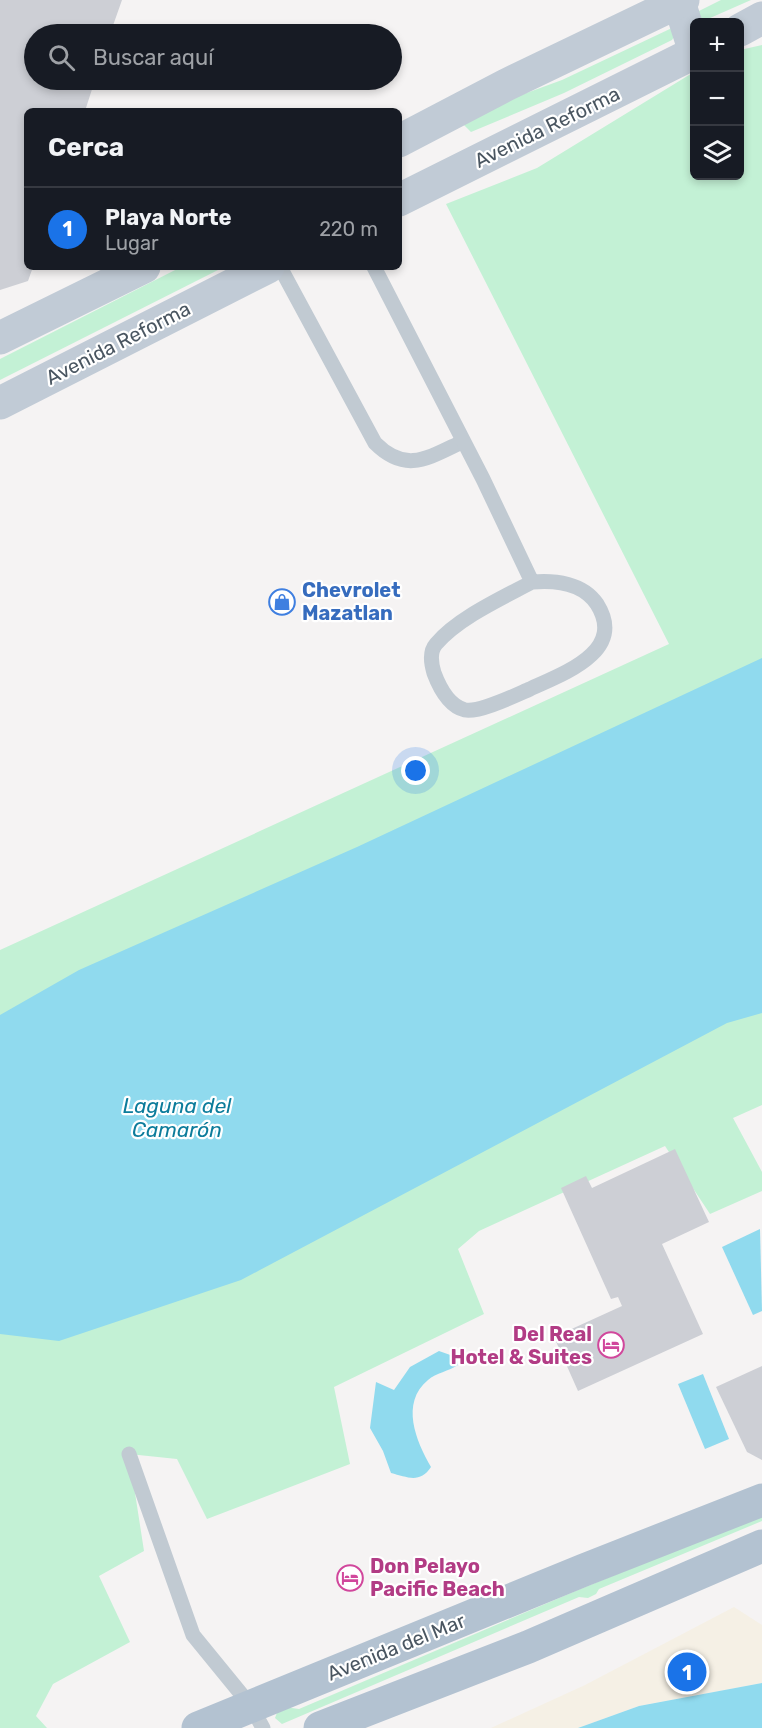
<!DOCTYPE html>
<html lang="es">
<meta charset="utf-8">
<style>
:root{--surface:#171b24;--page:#242831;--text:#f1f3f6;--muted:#9ea1a6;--line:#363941;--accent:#1a73e8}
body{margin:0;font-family:Rubik,sans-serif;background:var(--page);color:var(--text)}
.controls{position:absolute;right:18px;top:18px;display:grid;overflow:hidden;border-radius:9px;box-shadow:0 3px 9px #0003}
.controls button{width:54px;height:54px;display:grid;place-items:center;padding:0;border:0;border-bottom:2px solid var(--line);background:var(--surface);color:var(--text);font:30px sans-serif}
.you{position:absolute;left:416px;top:771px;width:21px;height:21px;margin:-15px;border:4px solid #fff;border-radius:50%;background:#1a73e8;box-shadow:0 0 0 9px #1a73e833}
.badge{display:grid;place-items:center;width:39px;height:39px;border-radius:50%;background:var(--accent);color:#fff;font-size:20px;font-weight:700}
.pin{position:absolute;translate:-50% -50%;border:3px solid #fff;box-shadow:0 2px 6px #0006}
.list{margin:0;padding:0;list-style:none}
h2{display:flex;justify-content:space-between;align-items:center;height:78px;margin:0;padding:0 24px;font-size:26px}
h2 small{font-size:20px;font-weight:400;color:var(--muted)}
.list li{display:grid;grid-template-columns:39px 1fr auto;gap:18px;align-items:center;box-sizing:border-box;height:84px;padding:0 24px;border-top:2px solid var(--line)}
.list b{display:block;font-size:22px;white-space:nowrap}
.list p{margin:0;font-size:20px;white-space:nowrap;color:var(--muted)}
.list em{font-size:20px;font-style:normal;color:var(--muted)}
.icon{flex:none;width:33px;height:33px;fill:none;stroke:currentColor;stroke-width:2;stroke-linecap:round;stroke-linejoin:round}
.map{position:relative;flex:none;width:762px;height:1728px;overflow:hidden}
.search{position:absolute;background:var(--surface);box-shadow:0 3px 9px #0003;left:24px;top:24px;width:378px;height:66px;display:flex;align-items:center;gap:15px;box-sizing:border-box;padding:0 21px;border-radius:33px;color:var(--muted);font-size:22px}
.panel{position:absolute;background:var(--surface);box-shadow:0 3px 9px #0003;left:24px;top:108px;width:378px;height:162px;border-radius:9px}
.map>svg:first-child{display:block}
</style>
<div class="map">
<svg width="762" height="1728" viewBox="0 0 762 1728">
<rect width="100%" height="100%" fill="#f5f3f3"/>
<!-- green -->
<g fill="#c3f1d5">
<polygon points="721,0 751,0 701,22 697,12"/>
<polygon points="674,27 676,34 672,40 564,93 471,132 462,123 466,115 562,80"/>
<polygon points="762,45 762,1105 733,1118 762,1172 762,1191 710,1214 665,1146 479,1231 458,1249 484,1314 334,1387 350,1464 207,1519 177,1459 129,1454 144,1551 99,1576 130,1642 53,1684 36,1716 47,1728 0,1728 0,950 669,644 446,204 537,168 694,72 694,176 740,176 740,50"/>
<polygon points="181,267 224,267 0,380 0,359"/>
<polygon points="762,1515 762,1521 599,1589 596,1594 588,1598 579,1597 282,1724 275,1718 278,1710 285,1707 299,1709 578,1590"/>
</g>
<!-- sand -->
<polygon fill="#f5f0e5" points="734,1607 762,1625 762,1683 639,1706 578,1728 491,1728 585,1685"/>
<!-- water -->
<g fill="#90daee">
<polygon points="762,658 762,1013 727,1023 241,1280 59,1341 0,1334 0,1015 79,970 357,847"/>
<polygon points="760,1229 762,1311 753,1315 722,1247"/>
<path d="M439 1351 456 1357 458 1365C449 1371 436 1373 428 1380 400 1403 416 1441 431 1467 420 1484 407 1477 391 1473L383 1451 370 1428 376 1382 394 1390 410 1367Z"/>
<polygon points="703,1374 729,1439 705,1449 678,1384"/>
<polygon points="762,1683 762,1728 578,1728 639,1706"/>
</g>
<!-- building -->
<g fill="#cdcfd5">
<polygon points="0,0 122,0 110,34 34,34 34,80 95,80 85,111 27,111 27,267 33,267 28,281 0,290"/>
<polygon points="675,1149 709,1222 662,1244 703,1334 578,1391 554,1337 622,1306 618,1297 611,1299 561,1188 586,1176 592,1188"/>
<polygon points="762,1366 762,1460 747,1452 716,1387"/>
</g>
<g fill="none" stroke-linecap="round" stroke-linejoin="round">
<!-- lane -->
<g stroke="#c1cad2" stroke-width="15">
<path d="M280 267 375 443C406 474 428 458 462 442"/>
<path d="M374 267 483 479 532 582C502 598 458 618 436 644 429 652 431 663 434 673 440 689 449 706 465 710 479 713 516 695 530 689 562 674 627 652 597 604 583 583 555 580 532 582"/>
<polyline points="129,1454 193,1635 251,1706 263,1728"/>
</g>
<!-- secondary -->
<g stroke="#c1cbd6" stroke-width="33">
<polyline points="679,2 694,49"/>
<polyline points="740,30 762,18"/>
<polyline points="399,141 506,85 683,0"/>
<polyline points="399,200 694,53"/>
<polyline points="0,338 144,267"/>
<polyline points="0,403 268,267"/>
</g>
<!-- primary -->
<g stroke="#b3c2d1" stroke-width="33">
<polyline points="198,1728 584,1570 762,1500"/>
<polyline points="320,1728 528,1647 762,1546"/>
</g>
</g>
<!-- icons -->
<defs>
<g id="shop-ring" transform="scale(1.35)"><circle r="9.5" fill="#fff" stroke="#3f7fe0" stroke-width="1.5"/><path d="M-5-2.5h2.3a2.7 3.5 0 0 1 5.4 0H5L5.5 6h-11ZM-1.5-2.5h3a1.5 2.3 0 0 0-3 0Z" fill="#3f7fe0"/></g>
<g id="hotel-ring" transform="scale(1.35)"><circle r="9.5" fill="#fff" stroke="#d1479c" stroke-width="1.5"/><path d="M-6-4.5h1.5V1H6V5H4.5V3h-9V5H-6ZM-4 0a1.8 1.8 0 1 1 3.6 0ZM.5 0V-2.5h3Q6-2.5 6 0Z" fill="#d1479c"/></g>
</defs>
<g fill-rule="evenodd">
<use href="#shop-ring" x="282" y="602"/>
<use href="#hotel-ring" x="611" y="1345"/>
<use href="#hotel-ring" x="350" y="1578"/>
</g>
<g text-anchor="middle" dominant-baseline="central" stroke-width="4.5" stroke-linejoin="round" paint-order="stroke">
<!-- street labels -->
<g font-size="20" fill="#4a5661" stroke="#fff">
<text transform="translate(547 127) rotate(-26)">Avenida Reforma</text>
<text transform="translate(118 343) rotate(-27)">Avenida Reforma</text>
<text transform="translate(396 1647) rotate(-22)">Avenida del Mar</text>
</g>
<!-- shop labels -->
<g font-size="20" font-weight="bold" fill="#366cbe" stroke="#fff" text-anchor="start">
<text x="302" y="590">Chevrolet<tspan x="302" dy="23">Mazatlan</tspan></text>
</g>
<!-- hotel labels -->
<g font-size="20" font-weight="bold" fill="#b23c85" stroke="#fff" text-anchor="end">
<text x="592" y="1334">Del Real<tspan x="592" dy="23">Hotel &amp; Suites</tspan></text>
<text x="370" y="1566" text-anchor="start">Don Pelayo<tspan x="370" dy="23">Pacific Beach</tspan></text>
</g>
<!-- water labels -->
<g font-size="21" font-style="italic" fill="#0c7c9b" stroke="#fff">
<text x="177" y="1105">Laguna del<tspan x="177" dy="24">Camarón</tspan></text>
</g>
</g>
</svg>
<div class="controls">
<button>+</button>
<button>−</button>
<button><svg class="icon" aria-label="layers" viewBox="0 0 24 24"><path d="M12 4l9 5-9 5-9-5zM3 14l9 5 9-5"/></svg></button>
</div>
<div class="you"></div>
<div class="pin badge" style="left:687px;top:1672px">1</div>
<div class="search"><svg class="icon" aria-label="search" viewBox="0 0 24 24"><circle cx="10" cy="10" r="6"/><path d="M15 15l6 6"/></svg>Buscar aquí</div>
<section class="panel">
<h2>Cerca<small></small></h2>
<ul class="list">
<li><span class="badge">1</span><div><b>Playa Norte</b><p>Lugar</p></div><em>220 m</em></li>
</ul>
</section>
</div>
